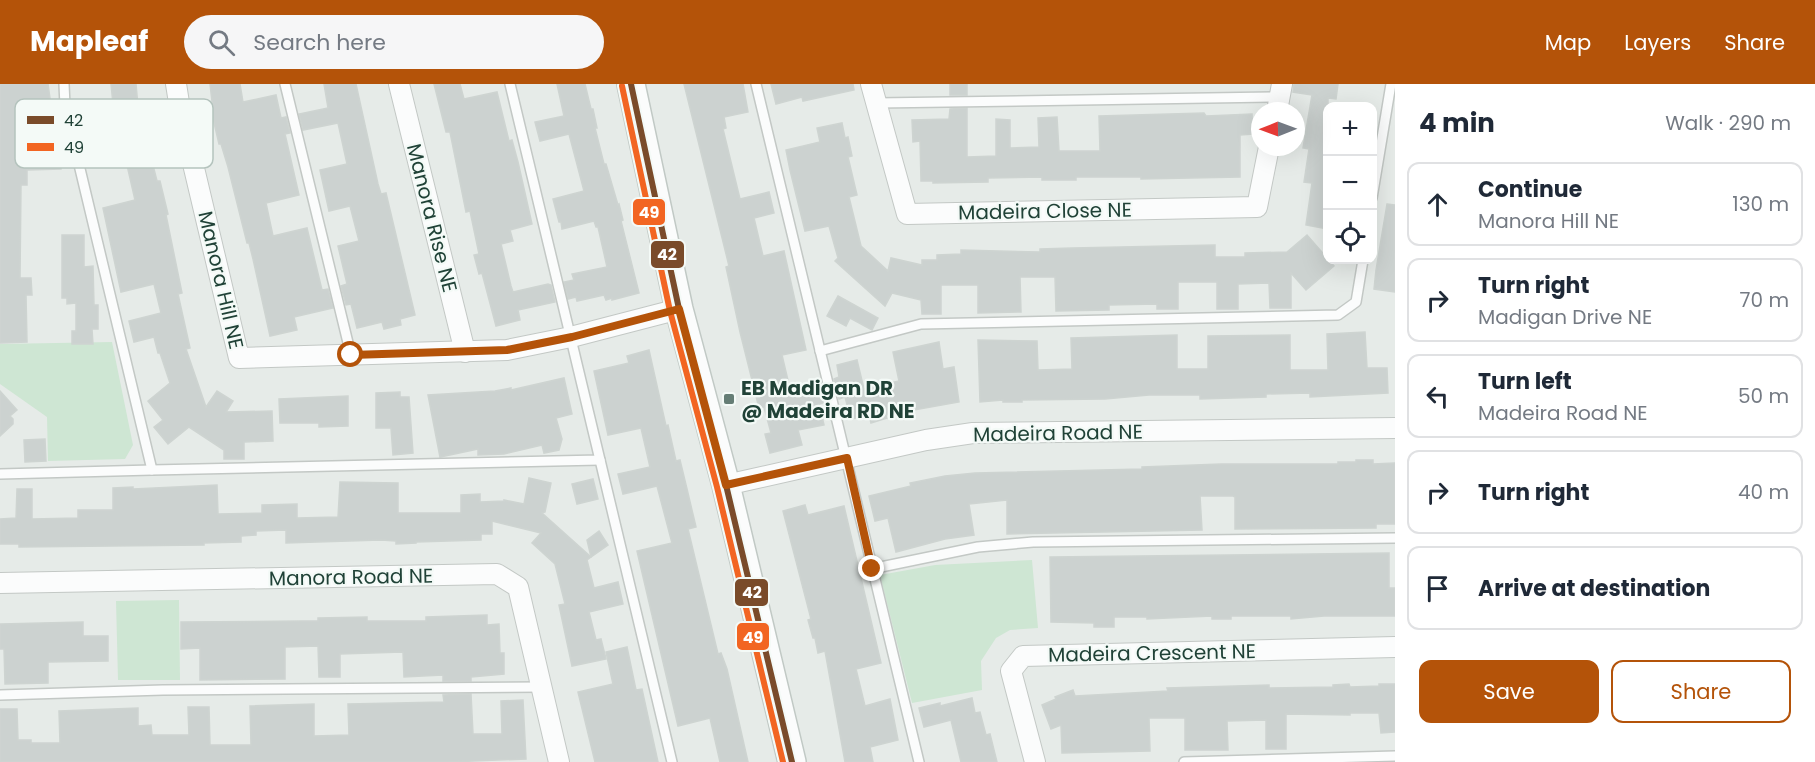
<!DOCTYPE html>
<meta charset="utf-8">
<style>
:root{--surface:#fff;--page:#f6f6f7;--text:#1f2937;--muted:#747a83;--line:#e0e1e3;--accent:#b45309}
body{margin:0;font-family:Poppins,sans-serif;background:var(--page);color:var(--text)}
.controls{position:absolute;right:18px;top:18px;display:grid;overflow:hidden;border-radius:12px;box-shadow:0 6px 24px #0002}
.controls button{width:54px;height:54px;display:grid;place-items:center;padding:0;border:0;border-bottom:2px solid var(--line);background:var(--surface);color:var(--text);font:30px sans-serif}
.compass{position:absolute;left:1251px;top:18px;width:54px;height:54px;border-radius:50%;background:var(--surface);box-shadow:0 6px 24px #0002;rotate:269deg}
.stop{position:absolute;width:18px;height:18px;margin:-14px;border:4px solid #b45309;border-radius:50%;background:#fff}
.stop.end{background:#b45309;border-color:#fff;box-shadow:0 2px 6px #0008}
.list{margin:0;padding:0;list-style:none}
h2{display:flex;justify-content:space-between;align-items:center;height:78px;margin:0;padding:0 24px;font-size:26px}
h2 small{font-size:20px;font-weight:400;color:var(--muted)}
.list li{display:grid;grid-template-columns:39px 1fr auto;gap:18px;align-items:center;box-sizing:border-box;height:84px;margin:0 12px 12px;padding:0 12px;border:2px solid var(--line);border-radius:12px}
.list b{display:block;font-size:22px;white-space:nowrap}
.list p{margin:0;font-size:20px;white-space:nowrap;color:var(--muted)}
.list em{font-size:20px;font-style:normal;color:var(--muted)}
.actions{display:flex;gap:12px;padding:18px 24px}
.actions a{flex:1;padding:14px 0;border:2px solid var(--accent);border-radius:12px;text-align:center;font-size:21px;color:var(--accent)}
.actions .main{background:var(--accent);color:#fff}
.icon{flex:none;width:33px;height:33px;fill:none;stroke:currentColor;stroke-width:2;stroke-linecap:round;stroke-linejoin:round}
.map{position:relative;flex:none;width:1395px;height:678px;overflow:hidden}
header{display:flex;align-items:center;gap:36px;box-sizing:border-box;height:84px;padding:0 30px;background:var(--accent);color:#fff}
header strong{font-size:28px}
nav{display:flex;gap:33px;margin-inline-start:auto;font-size:21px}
.search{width:420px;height:54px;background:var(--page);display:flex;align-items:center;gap:15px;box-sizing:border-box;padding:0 21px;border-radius:33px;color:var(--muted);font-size:22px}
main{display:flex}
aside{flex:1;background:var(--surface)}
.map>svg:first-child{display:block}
</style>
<header>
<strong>Mapleaf</strong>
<div class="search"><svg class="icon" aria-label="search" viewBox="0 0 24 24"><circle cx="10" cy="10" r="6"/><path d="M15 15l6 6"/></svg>Search here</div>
<nav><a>Map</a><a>Layers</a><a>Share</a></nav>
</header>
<main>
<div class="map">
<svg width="1395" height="678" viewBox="0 0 1395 678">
<rect width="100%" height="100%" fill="#e6ebe8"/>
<!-- green -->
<g fill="#cee6d3">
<polygon points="112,258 133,361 125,375 48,377 47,333 0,300 0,260"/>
<polygon points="1032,476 1038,544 1010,546 996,554 981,577 982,606 912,619 880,491 935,481"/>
<polygon points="179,516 180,596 118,596 116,517"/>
</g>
<!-- building -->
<g fill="#ccd2d0" stroke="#ced4d1" stroke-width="1.5">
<polygon points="0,0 48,0 57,65 61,64 61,85 27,86 27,101 21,101 20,194 31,194 32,211 26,211 27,258 0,259"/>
<polygon points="111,0 136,0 138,22 157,97 160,97 168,130 166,131 182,209 178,210 190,264 186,265 206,323 217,307 233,317 226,328 272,327 273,357 244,358 244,375 224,375 224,366 189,343 168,360 154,343 163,336 148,317 170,299 160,269 158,269 154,253 134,258 129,237 161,229 154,200 121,208 103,124 135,116 124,68 117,49 113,50 111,42 83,48 79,27 113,20"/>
<polygon points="210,0 240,0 243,18 276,11 281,34 286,33 290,49 285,50 299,111 266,119 273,152 307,144 322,206 328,205 333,224 294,233 297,246 270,252 253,175 249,159 247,159 228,83 221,60 219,60 211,26 213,26"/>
<polygon points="324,0 356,0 378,100 381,110 386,109 415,231 400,235 401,241 384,245 382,238 357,244 351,220 346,221 341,202 347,200 338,162 359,157 350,122 329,127 320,86 347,80 338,39 303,46 299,30 328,24"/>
<polygon points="434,0 460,0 464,15 497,8 509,57 512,56 518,78 532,140 510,146 513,157 501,160 511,202 513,208 548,200 551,201 555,218 518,226 520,236 496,242 482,189 479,190 474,171 479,170 470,127 466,128 450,48 446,48"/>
<polygon points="557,0 585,0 591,25 593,25 597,44 595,44 604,80 606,80 618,121 619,120 623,136 621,137 639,209 612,216 612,214 606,216 604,211 577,217 576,213 568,215 564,198 574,196 572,190 607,183 598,143 596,143 594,137 562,145 561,138 559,138 553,115 584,107 569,50 540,57 535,38 564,32"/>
<polygon points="684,0 743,0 748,28 724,33 726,44 723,45 740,115 769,108 774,129 754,134 763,172 784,167 806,266 782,271 790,305 821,298 826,318 819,320 824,341 798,346 802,361 770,369 765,350 771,349 764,323 759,324 740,248 726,183 729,182"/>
<polygon points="771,0 853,0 854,6 803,17 802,13 776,20"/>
<rect x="950" y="0" width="17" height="11"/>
<polygon points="1294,0 1338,0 1336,15 1328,14 1328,145 1306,141 1312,99 1304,98 1309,65 1303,64 1312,11 1293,8"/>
<polygon points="967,24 967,73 996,72 996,35 1010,36 1010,64 1039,63 1038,34 1057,33 1059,67 1100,67 1099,32 1204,29 1206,32 1252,30 1253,50 1240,51 1240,93 1141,95 1141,93 1076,93 1076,96 1042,96 1042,93 988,94 988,98 933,99 933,97 921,97 920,57 913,58 912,36 949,35 950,25"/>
<polygon points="842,39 845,54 848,53 852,72 848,73 857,111 849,113 861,162 888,187 891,174 922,181 922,176 937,176 937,171 961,170 961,166 1040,168 1040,165 1072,164 1215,161 1215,173 1245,173 1245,169 1287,168 1307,151 1334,182 1306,206 1291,189 1291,224 1270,224 1269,199 1238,200 1238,225 1217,225 1217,198 1178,198 1178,225 1157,225 1157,220 1109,221 1109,226 1056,227 1055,193 1020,193 1021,228 978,229 978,201 941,201 941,230 922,230 921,216 892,209 885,222 835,177 838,174 829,142 805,147 790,86 786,66 820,58 817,44"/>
<polygon points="1387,120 1395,121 1395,208 1374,205 1376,186"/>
<polygon points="62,151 84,151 84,183 93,182 94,221 98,221 98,245 92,245 93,260 72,260 72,247 76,247 76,219 67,220 67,214 62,214"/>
<polygon points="838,212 878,234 872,246 850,234 846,242 827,232"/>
<polygon points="1365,248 1367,284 1387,284 1388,309 1310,313 1310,309 1266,310 1266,313 1200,315 1200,311 1149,311 1105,315 1022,316 1022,318 1003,318 1003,316 980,318 978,256 1037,257 1038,286 1072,285 1071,254 1177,251 1177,285 1208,285 1208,252 1290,251 1290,286 1328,286 1327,250"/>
<polygon points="939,258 943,285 954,283 959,318 886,331 887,334 871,339 869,331 851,335 845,313 839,315 834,295 839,293 837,281 857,276 864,305 899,297 893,268"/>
<polygon points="649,266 666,342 668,341 676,377 680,376 687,405 696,443 688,445 718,570 721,569 727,585 748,678 720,678 710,634 678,642 637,467 672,459 657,402 623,410 618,390 650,383 641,344 608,351 594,287 629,279 627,272"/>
<polygon points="564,294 572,330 556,334 562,355 559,366 544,369 542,361 504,370 478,371 478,365 440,373 428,311 495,307 511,304 511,306"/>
<polygon points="0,307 17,326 10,332 13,335 13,340 0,352"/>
<polygon points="400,308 400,313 409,313 413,369 393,371 391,344 376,344 376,309"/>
<polygon points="348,312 348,342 319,343 319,339 280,339 279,315"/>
<polygon points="45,355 46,377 25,378 24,356"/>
<polygon points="1356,376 1373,376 1373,380 1395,379 1395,440 1376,440 1376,444 1235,445 1235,413 1233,412 1200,412 1202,446 1007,450 1007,416 969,420 974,451 945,455 896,468 888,434 875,437 869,412 911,402 910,399 945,392 975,389 1142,385 1142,383 1221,380 1338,380 1338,378 1356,378"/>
<polygon points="529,394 551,399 545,428 542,429 591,473 587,476 594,504 618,498 623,520 589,528 596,556 601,555 606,575 572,582 559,521 565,520 555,480 532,459 541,449 492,437 492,450 481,450 481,456 416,458 416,459 396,460 396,457 381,456 286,459 286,446 256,447 256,451 241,452 241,458 204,459 204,461 19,463 19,460 0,460 0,435 16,434 17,405 32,405 32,435 78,434 78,426 113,426 113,404 133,403 133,405 217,401 218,430 262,429 262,421 297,420 297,434 338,433 340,398 398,399 398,429 461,429 461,411 480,410 480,418 504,417 504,416 524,420"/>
<polygon points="593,395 598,415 577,420 572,400"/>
<polygon points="805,421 808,431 844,422 881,579 856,585 865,622 890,615 898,656 870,663 873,678 845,678 825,567 818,569 815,554 813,554 808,536 811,535 783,427"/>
<polygon points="599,447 608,461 591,473 587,456"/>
<polygon points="1389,469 1389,504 1395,504 1395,532 1324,532 1291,535 1291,532 1231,532 1231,535 1212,535 1212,532 1147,535 1147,533 1114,533 1114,543 1094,543 1094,539 1051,538 1050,473"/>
<polygon points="487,531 487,541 499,540 500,569 504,569 504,590 471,593 471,597 443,597 443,591 404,593 403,568 340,570 340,593 319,593 318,562 285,563 285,595 200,596 200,564 181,565 181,538 302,537 318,537 318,534 367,533 367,537 426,537 426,533"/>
<polygon points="83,538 83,552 108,552 108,577 48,578 48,599 5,600 4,565 0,565 0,540"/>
<polygon points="627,563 636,606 642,605 658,678 595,678 578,608 613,600 606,568"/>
<polygon points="1349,600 1350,603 1379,602 1379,600 1395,600 1395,648 1381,649 1379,629 1350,629 1350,631 1286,630 1286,665 1266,665 1266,636 1227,637 1228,666 1185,666 1185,634 1149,634 1150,667 1062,669 1061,641 1051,645 1042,621 1056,615 1055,613 1073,606 1075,612 1168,607 1167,604 1269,601 1269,604 1333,603 1333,601"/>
<polygon points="471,610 473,650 502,650 501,617 523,616 526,675 448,678 0,678 0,625 17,625 18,656 31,656 31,659 60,659 59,627 138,624 138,642 151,641 152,651 189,651 188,623 209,623 210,661 251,661 250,622 314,620 314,652 349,651 348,620 444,618 443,611"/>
<polygon points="972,614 975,629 980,628 986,651 990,650 997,678 961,678 951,636 924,643 919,624 940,619 940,622"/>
</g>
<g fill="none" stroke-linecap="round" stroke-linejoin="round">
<!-- lane casing -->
<g stroke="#c3c8c5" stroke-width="12">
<g id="lane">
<polyline points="64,0 65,22 152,386 600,376 510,0"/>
<polyline points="285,0 351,271"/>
<polyline points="756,0 919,678"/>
<polyline points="877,19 1280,13"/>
<polyline points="1372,114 1391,0"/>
<polyline points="820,267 921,240 1338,231 1356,218 1363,176"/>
<polyline points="600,376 672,678"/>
<polyline points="0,390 152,386"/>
<polyline points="871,485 978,463 1033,458 1395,454"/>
<polyline points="0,611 163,606 542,603"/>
<polyline points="1184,678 1395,672"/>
</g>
</g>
<!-- street casing -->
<g stroke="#c3c8c5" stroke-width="22">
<g id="street">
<polyline points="176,0 180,25 239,274 507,266 571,253 679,225"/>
<polyline points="399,0 465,268"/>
<polyline points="871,0 907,130 1257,123 1269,63"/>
<polyline points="1277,27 1282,0"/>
<polyline points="726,401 926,356 973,349 1395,344"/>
<polyline points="0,499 497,490 518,503 559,678"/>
<polyline points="1035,678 1011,587 1023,572 1395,563"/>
</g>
</g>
<!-- secondary casing -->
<g stroke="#c1c9c5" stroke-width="30">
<polyline id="secondary" points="631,0 679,225 726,401 792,678"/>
</g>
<!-- lane -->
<use href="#lane" stroke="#fbfcfc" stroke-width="9"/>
<!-- street -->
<use href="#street" stroke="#fbfcfc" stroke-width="20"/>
<!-- secondary -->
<use href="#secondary" stroke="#fbfcfc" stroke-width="27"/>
<!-- bus-1 casing -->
<g stroke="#f4faf7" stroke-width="10">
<polyline id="bus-1" points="631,0 679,225 726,401 792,678"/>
</g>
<!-- bus-2 casing -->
<g stroke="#f4faf7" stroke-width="10">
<polyline id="bus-2" points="622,2 670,227 717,403 783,678"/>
</g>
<!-- bus-1 -->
<use href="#bus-1" stroke="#7a4b2a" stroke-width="6"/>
<!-- bus-2 -->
<use href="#bus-2" stroke="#f26522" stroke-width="6"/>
</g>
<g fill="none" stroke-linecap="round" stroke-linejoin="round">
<!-- route -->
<polyline stroke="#b45309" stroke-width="8" points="351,271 507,266 572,253 679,225 726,401 847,374 872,485"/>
</g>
<!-- markers -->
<rect fill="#657d75" stroke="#f4faf7" stroke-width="2" x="723" y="309" width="12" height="12" rx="3"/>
<g text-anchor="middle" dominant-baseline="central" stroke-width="4.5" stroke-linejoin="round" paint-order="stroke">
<!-- street labels -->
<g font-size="20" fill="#204237" stroke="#f4faf7">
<text transform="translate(1045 127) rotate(-1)">Madeira Close NE</text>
<text transform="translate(432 134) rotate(76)">Manora Rise NE</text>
<text transform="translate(221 196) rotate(77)">Manora Hill NE</text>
<text transform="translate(1058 349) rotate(-1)">Madeira Road NE</text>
<text transform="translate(351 493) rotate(-1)">Manora Road NE</text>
<text transform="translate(1152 569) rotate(-1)">Madeira Crescent NE</text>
</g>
<!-- poi labels -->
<g font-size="20" font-weight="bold" fill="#204237" stroke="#f4faf7" text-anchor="start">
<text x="741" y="304">EB Madigan DR<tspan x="741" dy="23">@ Madeira RD NE</tspan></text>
</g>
</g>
<!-- legend -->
<rect x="15" y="15" width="198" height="69" rx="9" fill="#f4faf7" stroke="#b4c3bd" stroke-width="1.5"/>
<rect x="27" y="32" width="27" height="8" fill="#7a4b2a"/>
<rect x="27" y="59" width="27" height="8" fill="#f26522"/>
<g font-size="16" fill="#204237">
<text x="64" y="42">42</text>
<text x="64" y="69">49</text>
</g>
<g stroke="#f4faf7" stroke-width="2">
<rect x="632" y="114" width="34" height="28" rx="6" fill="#f26522"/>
<rect x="650" y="156" width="35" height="29" rx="6" fill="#7a4b2a"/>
<rect x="734" y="494" width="35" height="29" rx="6" fill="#7a4b2a"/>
<rect x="736" y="538" width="34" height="29" rx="6" fill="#f26522"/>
</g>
<g font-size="16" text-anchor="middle" font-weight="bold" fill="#fff">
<text x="649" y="134">49</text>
<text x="667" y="176">42</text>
<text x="752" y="514">42</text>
<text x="753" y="559">49</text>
</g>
</svg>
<div class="controls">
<button>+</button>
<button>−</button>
<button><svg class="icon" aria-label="locate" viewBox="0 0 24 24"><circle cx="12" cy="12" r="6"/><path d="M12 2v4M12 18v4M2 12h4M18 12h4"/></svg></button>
</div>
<svg class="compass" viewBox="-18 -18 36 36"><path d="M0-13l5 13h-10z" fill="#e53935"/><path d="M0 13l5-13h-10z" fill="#747a83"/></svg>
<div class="stop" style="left:351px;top:271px"></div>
<div class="stop end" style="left:872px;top:485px"></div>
</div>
<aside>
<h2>4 min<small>Walk · 290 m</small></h2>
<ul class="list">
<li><svg class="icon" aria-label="ahead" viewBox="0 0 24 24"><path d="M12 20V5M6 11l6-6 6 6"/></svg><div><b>Continue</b><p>Manora Hill NE</p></div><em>130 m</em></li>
<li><svg class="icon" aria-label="right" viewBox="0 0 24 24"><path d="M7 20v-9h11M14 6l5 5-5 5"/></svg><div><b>Turn right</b><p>Madigan Drive NE</p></div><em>70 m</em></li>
<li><svg class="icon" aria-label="left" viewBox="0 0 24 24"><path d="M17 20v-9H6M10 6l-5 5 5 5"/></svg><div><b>Turn left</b><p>Madeira Road NE</p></div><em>50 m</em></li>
<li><svg class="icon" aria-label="right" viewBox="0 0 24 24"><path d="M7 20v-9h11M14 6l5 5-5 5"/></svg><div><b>Turn right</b></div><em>40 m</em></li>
<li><svg class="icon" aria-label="arrive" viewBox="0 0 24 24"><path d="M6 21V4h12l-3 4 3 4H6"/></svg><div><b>Arrive at destination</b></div></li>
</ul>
<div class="actions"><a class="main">Save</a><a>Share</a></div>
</aside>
</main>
